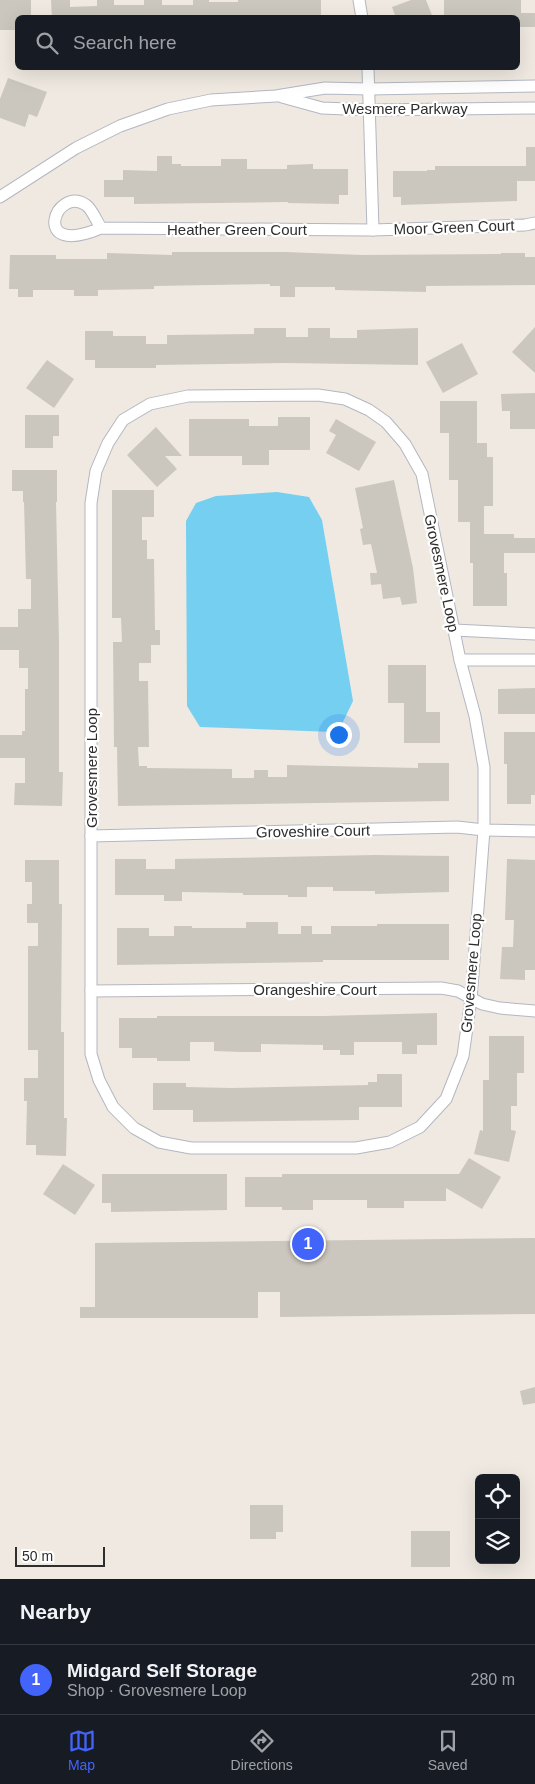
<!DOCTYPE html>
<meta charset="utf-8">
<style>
:root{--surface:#171b24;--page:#20242c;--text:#f1f3f6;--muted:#9ea1a6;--line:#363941;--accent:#4264fb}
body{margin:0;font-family:Helvetica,sans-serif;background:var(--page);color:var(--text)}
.controls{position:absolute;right:15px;bottom:15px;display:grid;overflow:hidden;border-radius:8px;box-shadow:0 5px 20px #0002}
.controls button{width:45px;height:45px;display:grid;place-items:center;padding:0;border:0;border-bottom:1px solid var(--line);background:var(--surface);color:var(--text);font:25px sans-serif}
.scale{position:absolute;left:15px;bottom:12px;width:90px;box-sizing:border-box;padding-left:5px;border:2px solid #2e2e2e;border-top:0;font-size:14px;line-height:18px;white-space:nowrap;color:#2e2e2e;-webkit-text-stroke:4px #fff;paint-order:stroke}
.you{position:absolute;left:338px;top:734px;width:18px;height:18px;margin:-12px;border:4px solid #fff;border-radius:50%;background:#1a73e8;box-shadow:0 0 0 8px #1a73e833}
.badge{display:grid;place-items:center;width:32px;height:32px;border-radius:50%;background:var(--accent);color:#fff;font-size:16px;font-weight:700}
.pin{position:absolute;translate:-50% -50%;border:2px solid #fff;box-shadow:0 1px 5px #0006}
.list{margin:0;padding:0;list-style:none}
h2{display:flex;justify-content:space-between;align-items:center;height:65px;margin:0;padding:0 20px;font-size:21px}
h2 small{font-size:16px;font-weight:400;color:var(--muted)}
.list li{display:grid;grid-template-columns:32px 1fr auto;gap:15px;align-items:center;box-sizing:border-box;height:70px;padding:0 20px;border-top:1px solid var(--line)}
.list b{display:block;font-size:19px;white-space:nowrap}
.list p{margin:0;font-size:16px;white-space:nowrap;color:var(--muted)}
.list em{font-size:16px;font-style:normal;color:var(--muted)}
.icon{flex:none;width:28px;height:28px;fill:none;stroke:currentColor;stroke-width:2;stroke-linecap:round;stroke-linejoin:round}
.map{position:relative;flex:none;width:535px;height:1579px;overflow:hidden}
.search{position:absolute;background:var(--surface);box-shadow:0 5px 20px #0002;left:15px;right:15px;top:15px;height:55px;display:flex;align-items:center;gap:12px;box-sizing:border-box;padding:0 18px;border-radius:8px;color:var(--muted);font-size:19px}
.sheet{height:135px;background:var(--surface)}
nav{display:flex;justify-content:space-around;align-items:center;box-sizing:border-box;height:70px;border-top:1px solid var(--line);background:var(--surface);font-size:14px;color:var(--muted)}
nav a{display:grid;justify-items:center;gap:2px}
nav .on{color:var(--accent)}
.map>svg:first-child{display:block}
</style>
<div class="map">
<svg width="535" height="1579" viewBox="0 0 535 1579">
<rect width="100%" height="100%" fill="#efe9e1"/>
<!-- water -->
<polygon fill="#75cff0" points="277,492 309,497 322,520 353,701 342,724 333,732 200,727 187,706 186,521 196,503 216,496"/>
<!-- building -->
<g fill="#cbc7bf">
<polygon points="0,0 31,0 31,18 18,18 18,30 0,30"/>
<polygon points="51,0 70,0 70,7 97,6 97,0 114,0 114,5 144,5 144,0 162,0 162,5 193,5 193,0 209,0 209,2 238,2 238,0 321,0 321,18 52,18"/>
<polygon points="411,0 426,0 433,18 396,18 392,7"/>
<polygon points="444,0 521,0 521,13 535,13 535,27 518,27 518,18 444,18"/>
<polygon points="8,78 47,92 37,117 29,114 25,127 0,118 0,99"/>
<polygon points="526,147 535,147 535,181 517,181 517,201 401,205 401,197 393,197 393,171 427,171 427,170 435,170 435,166 526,166"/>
<polygon points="157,156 172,156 172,164 181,164 181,166 221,166 221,159 247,159 247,169 287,169 287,165 313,164 313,169 348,169 348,195 339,195 339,204 288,203 288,202 134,204 134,197 104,197 104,180 123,180 123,170 157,171"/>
<polygon points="172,252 286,252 362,255 501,254 501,253 525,253 525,257 535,257 535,285 426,286 426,292 335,290 335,287 295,287 295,297 280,297 280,286 270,286 270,284 154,286 154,289 98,290 98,296 74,296 74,290 33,290 33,297 18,297 18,289 9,289 10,255 56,255 56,259 107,259 107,253 172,255"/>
<polygon points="535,327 535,373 512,352"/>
<polygon points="254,328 286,328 286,337 308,337 308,328 330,328 330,338 357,338 357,330 418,328 418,365 286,363 156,365 156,368 95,368 95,360 85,360 85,331 113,331 113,336 146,336 146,344 167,344 167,335 254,334"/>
<polygon points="462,343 478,374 443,393 426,362"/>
<polygon points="47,360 74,379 54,408 26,388"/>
<polygon points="535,393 535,429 510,429 510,411 502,411 501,394"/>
<polygon points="440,401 477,401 477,443 487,443 487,457 493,457 493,506 484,506 484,534 514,534 514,538 535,538 535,553 504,553 504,573 507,573 507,606 473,606 473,563 470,563 470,522 458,522 458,480 449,480 449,433 440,433"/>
<polygon points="25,415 59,415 59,436 53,436 53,448 25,448"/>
<polygon points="278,417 310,417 310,450 269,450 269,465 242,465 242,456 189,456 189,419 249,419 249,426 278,426"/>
<polygon points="336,419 376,442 359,471 326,453 336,435 329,431"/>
<polygon points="156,427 182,456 165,456 177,469 157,487 127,455"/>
<polygon points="12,470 57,470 57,502 56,502 59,642 59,772 63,772 62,806 14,805 15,783 25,783 25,758 0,758 0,735 22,735 22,731 25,731 25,689 28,689 28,668 19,668 19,650 0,650 0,627 18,627 18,609 31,609 31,579 26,579 24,502 23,502 23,491 12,491"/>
<polygon points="394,480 413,568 417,603 402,605 400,597 383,599 381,584 371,585 370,573 377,573 371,544 363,545 360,529 363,528 355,488"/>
<polygon points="112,490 154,490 154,517 142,517 142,540 147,540 147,559 154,559 155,630 160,630 160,645 151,645 151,663 139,663 139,681 148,681 149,747 138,747 139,766 147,766 147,768 232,769 232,778 254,778 254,770 268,770 268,777 287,777 287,765 418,768 418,763 449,763 449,801 118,806 117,747 114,747 113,642 122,642 121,618 112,618"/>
<polygon points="388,665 426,665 426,712 440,712 440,743 404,743 404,703 388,703"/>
<polygon points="535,688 535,714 498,714 498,689"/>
<polygon points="504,732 535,732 535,795 531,795 531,804 507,804 507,764 504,764"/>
<polygon points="375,855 449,856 449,892 375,894 375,891 333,891 333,887 307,887 307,897 288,897 288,895 243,895 243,893 182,892 182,901 164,901 164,895 115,895 115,859 146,859 146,869 175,869 175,859"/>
<polygon points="507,859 535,860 535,970 525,970 525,980 500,979 502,947 513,947 514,920 505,920"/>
<polygon points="25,860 59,860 59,904 62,904 61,1032 64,1032 64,1118 67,1118 66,1156 36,1155 36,1145 26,1145 27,1101 24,1101 24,1078 38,1078 38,1050 28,1050 28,946 38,946 38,923 27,923 27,904 32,904 32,882 25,882"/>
<polygon points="246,922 278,922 278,934 301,934 301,926 312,926 312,934 331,934 331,926 377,926 377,924 449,924 449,960 323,960 323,962 117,965 117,928 149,928 149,936 174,936 174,926 192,926 192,928 246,928"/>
<polygon points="437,1013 437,1045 417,1045 417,1054 402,1054 402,1042 354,1042 354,1055 340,1055 340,1050 323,1050 323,1045 261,1044 261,1052 241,1052 214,1051 214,1042 190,1042 190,1061 157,1061 157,1058 132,1058 132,1048 119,1048 119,1018 157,1018 157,1016 323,1016"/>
<polygon points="489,1036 524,1036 524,1073 517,1073 517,1106 511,1106 511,1130 516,1131 509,1162 474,1154 480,1130 483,1131 483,1080 489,1080"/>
<polygon points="377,1074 402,1074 402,1107 359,1107 359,1120 193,1122 193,1110 153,1110 153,1083 186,1083 186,1087 231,1088 368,1085 368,1082 377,1082"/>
<polygon points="469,1158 501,1177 482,1209 446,1188 446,1201 404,1201 404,1208 367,1208 367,1200 313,1200 313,1210 282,1210 282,1207 245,1207 245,1177 282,1177 282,1174 459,1174"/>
<polygon points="63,1164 95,1185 75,1215 43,1194"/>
<polygon points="102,1174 227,1174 227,1210 111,1212 111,1203 102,1203"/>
<polygon points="535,1238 535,1314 280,1317 280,1292 258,1292 258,1318 80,1318 80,1307 95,1307 95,1243"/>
<polygon points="535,1387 535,1403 523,1405 520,1391"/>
<polygon points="250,1505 283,1505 283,1532 276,1532 276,1539 250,1539"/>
<rect x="411" y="1531" width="39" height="36"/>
</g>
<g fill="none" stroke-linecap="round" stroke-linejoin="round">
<!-- street casing -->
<g stroke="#b4b7c1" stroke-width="13">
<g id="street">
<polyline points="359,0 362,18"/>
<polyline points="368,68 373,230"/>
<polyline points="282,97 322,108 370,110 535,108"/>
<polyline points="0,197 76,148 120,126 168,109 211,100 276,96 325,88 369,89 535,86"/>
<path d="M101 228C28 259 56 184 86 205 92 209 97 222 101 228L373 230 525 225 535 223"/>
<polygon points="318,395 345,399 369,410 386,422 405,444 422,474 460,660 475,716 484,767 484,830 471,999 463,1056 446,1099 420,1127 390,1142 356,1148 191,1148 159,1142 134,1128 113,1107 99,1080 91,1054 91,503 96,471 108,443 123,420 150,404 188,396"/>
<polyline points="454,630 535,634"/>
<polyline points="460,660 535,660"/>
<polyline points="91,836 457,827 484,830 535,831"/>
<polyline points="91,991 441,988 458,991 482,1004 500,1008 535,1011"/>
</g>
</g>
<!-- street -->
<use href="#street" stroke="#fff" stroke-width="11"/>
</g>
<g text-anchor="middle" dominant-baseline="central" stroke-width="4.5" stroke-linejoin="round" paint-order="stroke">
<!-- street labels -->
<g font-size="15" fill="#2e2e2e" stroke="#fff">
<text x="405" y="108">Wesmere Parkway</text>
<text transform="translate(454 227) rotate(-2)">Moor Green Court</text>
<text x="237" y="229">Heather Green Court</text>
<text transform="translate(442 573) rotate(78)">Grovesmere Loop</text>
<text transform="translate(91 768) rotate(-90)">Grovesmere Loop</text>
<text transform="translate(313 831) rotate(-1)">Groveshire Court</text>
<text transform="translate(471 973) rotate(-85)">Grovesmere Loop</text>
<text x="315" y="989">Orangeshire Court</text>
</g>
</g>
</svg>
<div class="controls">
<button><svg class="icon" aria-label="locate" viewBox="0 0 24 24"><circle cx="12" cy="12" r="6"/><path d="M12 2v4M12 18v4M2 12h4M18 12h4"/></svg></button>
<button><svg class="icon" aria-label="layers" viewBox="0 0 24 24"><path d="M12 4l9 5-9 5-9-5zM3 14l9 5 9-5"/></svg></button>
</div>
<div class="scale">50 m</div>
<div class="you"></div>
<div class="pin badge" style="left:308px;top:1244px">1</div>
<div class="search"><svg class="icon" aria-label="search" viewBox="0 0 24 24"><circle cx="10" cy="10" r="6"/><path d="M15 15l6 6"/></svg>Search here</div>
</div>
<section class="sheet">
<h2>Nearby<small></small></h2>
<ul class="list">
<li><span class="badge">1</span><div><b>Midgard Self Storage</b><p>Shop · Grovesmere Loop</p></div><em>280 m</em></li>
</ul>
</section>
<nav>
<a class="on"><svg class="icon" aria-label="map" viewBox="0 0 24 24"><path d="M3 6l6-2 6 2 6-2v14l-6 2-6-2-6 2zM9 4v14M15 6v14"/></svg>Map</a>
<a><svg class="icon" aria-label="directions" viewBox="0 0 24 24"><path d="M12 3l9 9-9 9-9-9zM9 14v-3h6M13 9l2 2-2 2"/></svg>Directions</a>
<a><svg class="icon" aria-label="saved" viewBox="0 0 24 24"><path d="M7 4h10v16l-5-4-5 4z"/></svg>Saved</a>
</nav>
